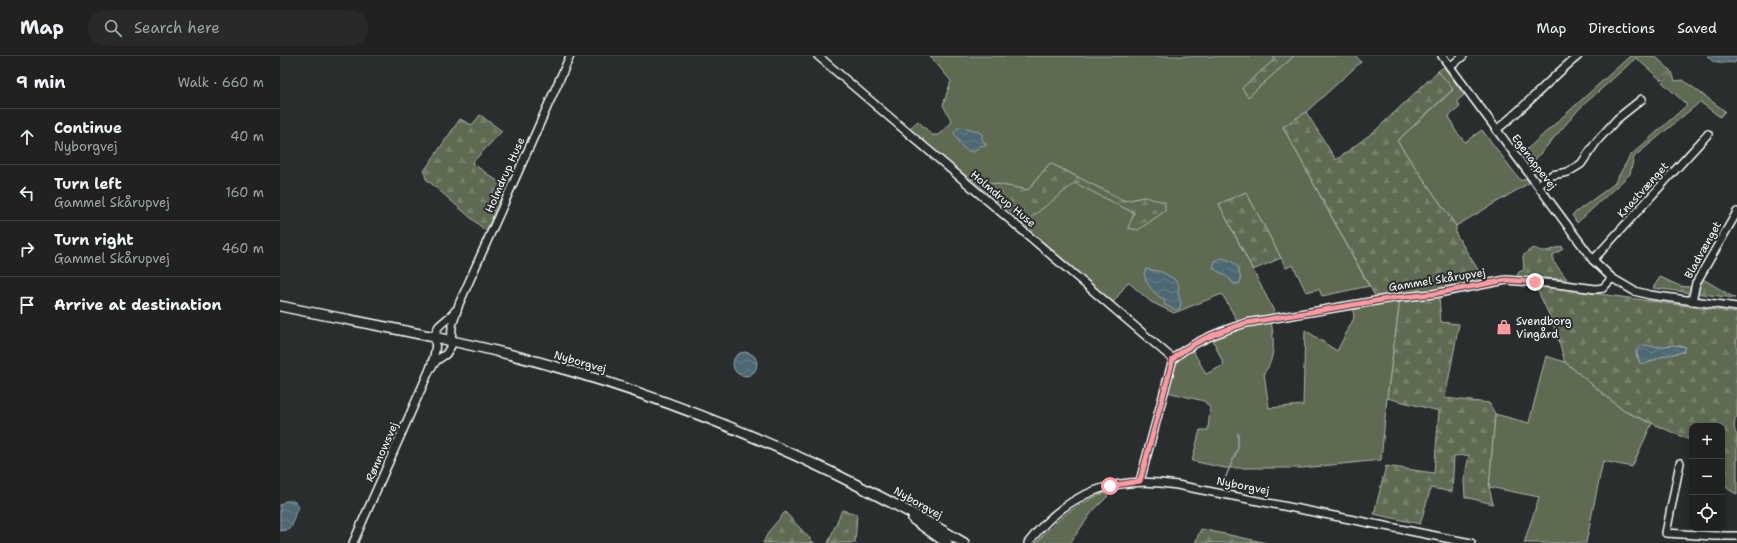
<!DOCTYPE html>
<meta charset="utf-8">
<style>
:root{--surface:#202222;--page:#282a2a;--text:#f1f3f6;--muted:#a2a4a5;--line:#3d3f40}
body{margin:0;font-family:"Shantell Sans",sans-serif;background:var(--page);color:var(--text)}
.controls{position:absolute;right:12px;bottom:12px;display:grid;overflow:hidden;border-radius:8px;box-shadow:0 2px 10px #0003}
.controls button{width:36px;height:36px;display:grid;place-items:center;padding:0;border:0;border-bottom:1px solid var(--line);background:var(--surface);color:var(--text);font:20px sans-serif}
.stop{position:absolute;width:12px;height:12px;margin:-9px;border:3px solid #ff9aa2;border-radius:50%;background:#fff}
.stop.end{background:#ff9aa2;border-color:#fff;box-shadow:0 1px 4px #0008}
.list{margin:0;padding:0;list-style:none}
h2{display:flex;justify-content:space-between;align-items:center;height:52px;margin:0;padding:0 16px;font-size:17px}
h2 small{font-size:13px;font-weight:400;color:var(--muted)}
.list li{display:grid;grid-template-columns:26px 1fr auto;gap:12px;align-items:center;box-sizing:border-box;height:56px;padding:0 16px;border-top:1px solid var(--line)}
.list b{display:block;font-size:15px;white-space:nowrap}
.list p{margin:0;font-size:13px;white-space:nowrap;color:var(--muted)}
.list em{font-size:13px;font-style:normal;color:var(--muted)}
.icon{flex:none;width:22px;height:22px;fill:none;stroke:currentColor;stroke-width:2;stroke-linecap:round;stroke-linejoin:round}
.map{position:relative;flex:none;width:1457px;height:487px;overflow:hidden}
header{display:flex;align-items:center;gap:24px;box-sizing:border-box;height:56px;padding:0 20px;background:var(--surface);border-bottom:1px solid var(--line)}
header strong{font-size:19px}
nav{display:flex;gap:22px;margin-inline-start:auto;font-size:14px}
.search{width:280px;height:36px;background:var(--page);display:flex;align-items:center;gap:10px;box-sizing:border-box;padding:0 14px;border-radius:22px;color:var(--muted);font-size:15px}
main{display:flex}
aside{flex:1;background:var(--surface)}
.map>svg:first-child{display:block}
</style>
<header>
<strong>Map</strong>
<div class="search"><svg class="icon" aria-label="search" viewBox="0 0 24 24"><circle cx="10" cy="10" r="6"/><path d="M15 15l6 6"/></svg>Search here</div>
<nav><a>Map</a><a>Directions</a><a>Saved</a></nav>
</header>
<main>
<aside>
<h2>9 min<small>Walk · 660 m</small></h2>
<ul class="list">
<li><svg class="icon" aria-label="ahead" viewBox="0 0 24 24"><path d="M12 20V5M6 11l6-6 6 6"/></svg><div><b>Continue</b><p>Nyborgvej</p></div><em>40 m</em></li>
<li><svg class="icon" aria-label="left" viewBox="0 0 24 24"><path d="M17 20v-9H6M10 6l-5 5 5 5"/></svg><div><b>Turn left</b><p>Gammel Skårupvej</p></div><em>160 m</em></li>
<li><svg class="icon" aria-label="right" viewBox="0 0 24 24"><path d="M7 20v-9h11M14 6l5 5-5 5"/></svg><div><b>Turn right</b><p>Gammel Skårupvej</p></div><em>460 m</em></li>
<li><svg class="icon" aria-label="arrive" viewBox="0 0 24 24"><path d="M6 21V4h12l-3 4 3 4H6"/></svg><div><b>Arrive at destination</b></div></li>
</ul>
</aside>
<div class="map">
<svg width="1457" height="487" viewBox="0 0 1457 487">
<defs>
<pattern id="forest-firs" width="22" height="20" patternUnits="userSpaceOnUse"><rect width="22" height="20" fill="#5e6b52"/><path d="M5 1l3.5 6h-7zM16 11l3.5 6h-7z" fill="#76816c"/></pattern>
<pattern id="water-waves" width="16" height="10" patternUnits="userSpaceOnUse"><rect width="16" height="10" fill="#4e6873"/><path d="M0 5q4-4 8 0t8 0" fill="none" stroke="#697f88"/></pattern>
</defs>
<rect width="100%" height="100%" fill="#2a2d2e"/>
<filter id="ink" filterUnits="userSpaceOnUse"><feTurbulence type="fractalNoise" baseFrequency=".025" numOctaves="2"/><feDisplacementMap in="SourceGraphic" scale="8" xChannelSelector="R" yChannelSelector="G"/><feConvolveMatrix kernelMatrix="1 2 1 2 8 2 1 2 1" color-interpolation-filters="sRGB"/></filter>
<g filter="url(#ink)">
<!-- green -->
<g fill="#5e6b52" stroke="#aeb5a8">
<polygon points="650,0 992,0 995,3 962,32 968,41 1014,0 1076,0 1081,6 1026,56 1003,71 1089,230 1042,240 1039,233 1026,236 1013,209 1006,212 1001,202 966,136 939,148 996,259 958,266 942,238 894,257 871,246 848,226 832,248 740,169 795,126 854,157 864,141 845,145 770,107 748,134 690,123 629,73 638,65 652,79 658,79 672,66 663,49 671,25"/>
<polygon points="1350,0 1375,0 1391,15 1381,24 1356,2 1300,52 1253,106 1245,95"/>
<polygon points="1164,11 1184,39 1177,45 1180,51 1169,60 1175,74 1185,86 1202,74 1241,125 1246,122 1249,127 1176,170 1117,85 1173,34 1158,15"/>
<polygon points="1392,16 1395,25 1403,24 1445,55 1440,61 1420,46 1354,101 1350,118 1297,167 1292,159 1334,128 1350,100 1407,49 1382,26"/>
<path d="M1120 244 1107 342 1101 404 1022 412H945L912 405 920 374H928L930 352 924 345 887 336 893 306 912 293 926 318 944 309 933 284C950 271 970 268 991 265 994 282 996 303 984 317L989 352 1023 349 1025 274 1057 295 1074 262 1073 254Z"/>
<polygon points="1266,300 1285,306 1344,355 1372,367 1352,411 1323,405 1306,487 1244,487 1259,441 1209,431 1215,358 1249,367"/>
<path d="M825 437 828 440 812 456 790 487H756C775 464 797 447 825 437Z"/>
</g>
<!-- forest -->
<g fill="url(#forest-firs)" stroke="#aeb5a8" fill-rule="evenodd">
<polygon points="992,0 1014,0 968,41 962,32 995,3"/>
<polygon points="1158,15 1173,33 1117,85 1176,170 1176,178 1205,225 1158,234 1096,242 1003,71 1026,56 1056,104 1096,74"/>
<polygon points="200,59 222,75 192,107 226,131 206,175 146,123 144,115 180,63 192,69"/>
<polygon points="770,107 845,145 864,141 885,146 885,155 858,174 848,172 854,157 795,127 744,167 690,123 748,134"/>
<polygon points="966,136 1001,202 973,214 939,148"/>
<path d="M1282 190 1283 193 1273 199V205L1287 223 1240 221 1237 220 1239 216 1244 214 1243 200C1257 186 1254 196 1266 195 1271 194 1276 192 1282 190Z"/>
<polygon points="1380,221 1400,230 1418,232 1423,223 1455,242 1373,232"/>
<path d="M1255 229 1457 257V360C1454 365 1453 374 1457 379V438L1451 435 1442 428V370H1412V385L1344 355 1285 306 1273 267ZM1392 289 1406 291 1403 296 1383 300 1370 306 1360 307 1356 298 1373 290 1379 291Z"/>
<polygon points="1159,240 1161,266 1179,268 1165,342 1209,347 1215,358 1209,431 1213,448 1185,441 1184,425 1189,399 1174,400 1172,436 1151,432 1140,468 1094,458 1106,410 1154,417 1159,355 1107,342 1120,244"/>
<polygon points="562,454 577,458 575,487 548,487"/>
<polygon points="505,456 534,487 535,487 483,487 489,475"/>
<polygon points="921,473 987,487 915,487"/>
</g>
<!-- water -->
<g fill="url(#water-waves)" stroke="#95a4ab">
<path d="M1427 0H1457V5L1454 7C1442 5 1438 12 1427 0Z"/>
<path d="M679 71C687 72 695 73 702 78V84L707 89 699 90 694 96C683 96 678 85 674 76Z"/>
<polygon points="942,202 951,205 958,211 961,224 959,228 953,228 950,223 933,212 935,205"/>
<path d="M866 213 882 216 894 223 899 229 898 237 901 247 900 252 896 254 885 249 884 243C875 240 866 228 864 218Z"/>
<polygon points="1363,289 1379,291 1392,289 1406,291 1403,296 1383,300 1365,308 1360,307 1356,295"/>
<circle cx="465" cy="308" r="12"/>
<polygon points="5,445 14,445 19,452 15,458 12,470 6,474 0,475 0,449"/>
</g>
<g fill="none" stroke-linecap="round" stroke-linejoin="round">
<!-- stream -->
<polyline stroke="#95a4ab" stroke-width="1.5" points="944,425 958,392 958,377"/>
<!-- minor casing -->
<g stroke="#fff" stroke-width="10">
<g id="minor">
<polyline points="538,0 893,303"/>
<polyline points="1162,0 1313,204 1332,222 1354,235 1370,239 1457,251"/>
<polyline points="1170,11 1183,0"/>
<path d="M1216 74C1246 51 1269 23 1298 0"/>
<polyline points="1258,129 1272,119 1288,116 1301,108 1317,85 1337,63 1362,43"/>
<polyline points="1313,204 1428,78"/>
<polyline points="1412,245 1416,227 1457,156"/>
<polyline points="150,313 157,304 166,298 171,290 172,270 179,248 290,0"/>
<polyline points="1400,407 1386,477 1433,480 1457,480"/>
<path d="M860 425 893 303C910 287 944 274 966 267L1113 242 1153 238 1226 224 1277 228 1316 233 1323 232 1332 222"/>
<path d="M73 487 150 313C152 307 154 301 155 295 157 286 152 279 159 270 164 265 171 261 175 255"/>
<path d="M748 487C787 436 834 419 897 429L1191 487"/>
</g>
</g>
<!-- major casing -->
<g stroke="#fff" stroke-width="12">
<g id="major">
<path d="M0 250C57 262 115 272 172 285 304 313 433 359 555 418 599 440 641 461 684 487"/>
<polyline points="633,463 667,487"/>
</g>
</g>
<!-- minor -->
<use href="#minor" stroke="#2a2d2e" stroke-width="7"/>
<!-- major -->
<use href="#major" stroke="#2a2d2e" stroke-width="9"/>
</g>
</g>
<g fill="none" stroke-linecap="round" stroke-linejoin="round" filter="url(#ink)">
<!-- route -->
<path stroke="#ff9aa2" stroke-width="5" d="M830 430 860 425 893 303C909 287 944 274 966 267L1113 242 1153 238 1226 224 1255 226"/>
</g>
<!-- icons -->
<defs>
<g id="shop-bare" transform="scale(1.2)"><path d="M-5-2.5h2.3a2.7 3.5 0 0 1 5.4 0H5L5.5 6h-11ZM-1.5-2.5h3a1.5 2.3 0 0 0-3 0Z" fill="#ff9aa2" stroke="#2a2d2e" stroke-width="2.5" paint-order="stroke"/></g>
</defs>
<g fill-rule="evenodd">
<use href="#shop-bare" x="1224" y="271"/>
</g>
<g text-anchor="middle" dominant-baseline="central" stroke-width="4" stroke-linejoin="round" paint-order="stroke">
<!-- street labels -->
<g font-size="11" fill="#fff" stroke="#2a2d2e">
<text transform="translate(1254 106) rotate(53)">Egenappevej</text>
<text transform="translate(225 119) rotate(-66)">Holmdrup Huse</text>
<text transform="translate(1363 134) rotate(-48)">Knastvænget</text>
<text transform="translate(723 143) rotate(40)">Holmdrup Huse</text>
<text transform="translate(1423 194) rotate(-61)">Bladvænget</text>
<text transform="translate(1157 224) rotate(-9)">Gammel Skårupvej</text>
<text transform="translate(300 306) rotate(16)">Nyborgvej</text>
<text transform="translate(102 396) rotate(-66)">Rønnowsvej</text>
<text transform="translate(963 430) rotate(11)">Nyborgvej</text>
<text transform="translate(638 447) rotate(29)">Nyborgvej</text>
</g>
<!-- poi labels -->
<g font-size="11" fill="#fff" stroke="#2a2d2e" text-anchor="start">
<text x="1236" y="265">Svendborg<tspan x="1236" dy="13">Vingård</tspan></text>
</g>
</g>
</svg>
<div class="controls">
<button>+</button>
<button>−</button>
<button><svg class="icon" aria-label="locate" viewBox="0 0 24 24"><circle cx="12" cy="12" r="6"/><path d="M12 2v4M12 18v4M2 12h4M18 12h4"/></svg></button>
</div>
<div class="stop" style="left:830px;top:430px"></div>
<div class="stop end" style="left:1255px;top:226px"></div>
</div>
</main>
